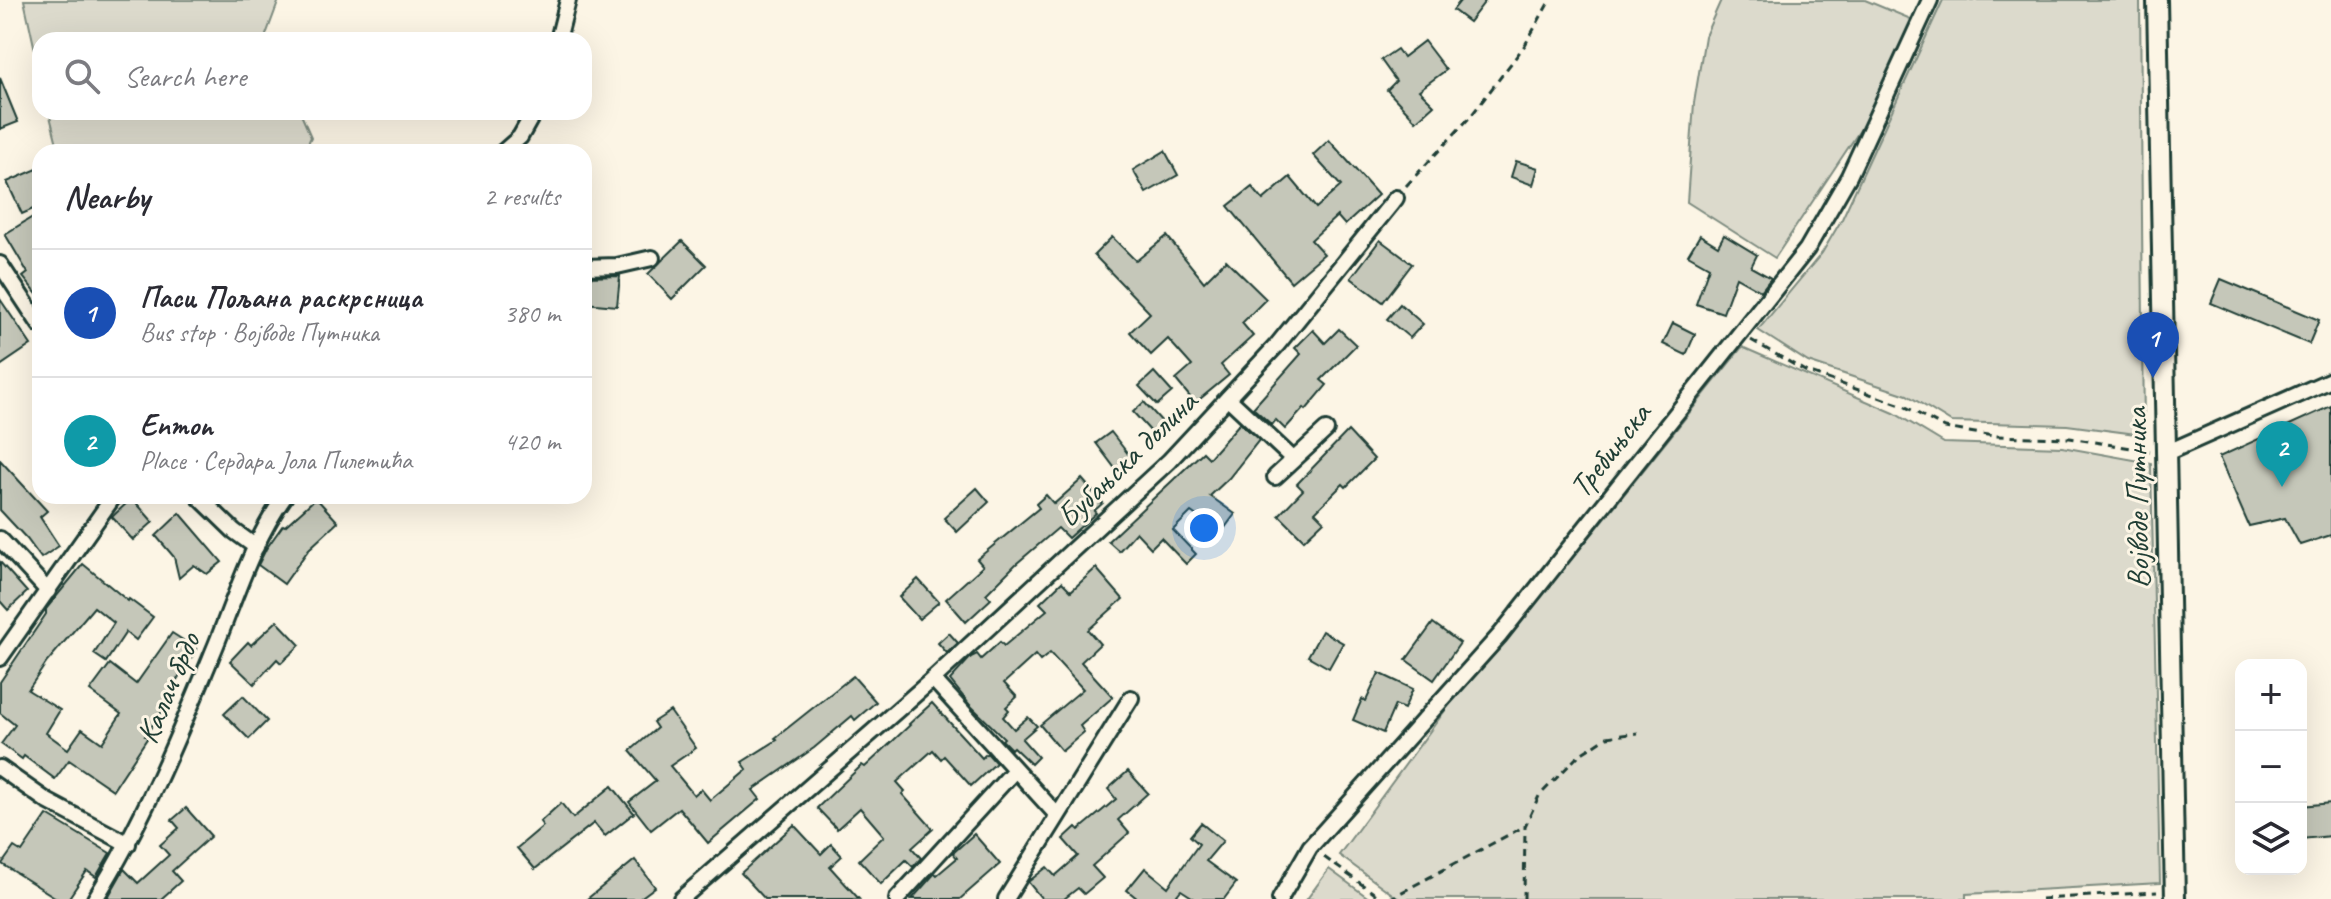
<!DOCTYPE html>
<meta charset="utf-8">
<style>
:root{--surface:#fff;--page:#f7f7f7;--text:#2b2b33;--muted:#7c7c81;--line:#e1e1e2;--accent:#1f3d34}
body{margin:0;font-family:Caveat,sans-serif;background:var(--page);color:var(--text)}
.controls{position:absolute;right:24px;bottom:24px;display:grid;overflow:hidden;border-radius:16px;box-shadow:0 8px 32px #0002}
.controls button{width:72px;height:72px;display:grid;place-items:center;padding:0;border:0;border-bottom:2px solid var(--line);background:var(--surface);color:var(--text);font:40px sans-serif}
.you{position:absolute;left:1204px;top:528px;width:28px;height:28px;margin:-20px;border:6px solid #fff;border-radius:50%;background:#1a73e8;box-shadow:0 0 0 12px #1a73e833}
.badge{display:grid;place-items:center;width:52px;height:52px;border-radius:50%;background:var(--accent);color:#fff;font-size:26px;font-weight:700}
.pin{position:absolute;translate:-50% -66px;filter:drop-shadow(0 2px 4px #0008)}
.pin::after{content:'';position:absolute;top:42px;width:28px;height:24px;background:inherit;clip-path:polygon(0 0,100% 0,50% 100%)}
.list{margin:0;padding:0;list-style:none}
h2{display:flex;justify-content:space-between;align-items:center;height:104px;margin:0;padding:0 32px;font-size:34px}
h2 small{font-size:26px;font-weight:400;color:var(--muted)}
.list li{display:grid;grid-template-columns:52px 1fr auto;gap:24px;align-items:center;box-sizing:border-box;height:128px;padding:0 32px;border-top:2px solid var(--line)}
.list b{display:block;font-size:30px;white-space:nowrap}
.list p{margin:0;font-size:26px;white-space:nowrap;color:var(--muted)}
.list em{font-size:26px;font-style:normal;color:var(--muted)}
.icon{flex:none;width:44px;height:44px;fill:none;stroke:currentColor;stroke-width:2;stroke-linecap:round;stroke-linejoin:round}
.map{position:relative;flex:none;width:2331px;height:899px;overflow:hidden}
.search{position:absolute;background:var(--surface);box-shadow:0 8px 32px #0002;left:32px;top:32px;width:560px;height:88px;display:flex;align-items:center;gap:20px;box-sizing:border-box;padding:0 28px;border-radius:24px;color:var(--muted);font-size:30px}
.panel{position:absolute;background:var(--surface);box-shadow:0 8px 32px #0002;left:32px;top:144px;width:560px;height:360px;border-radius:24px}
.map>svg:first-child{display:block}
</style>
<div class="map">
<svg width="2331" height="899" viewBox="0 0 2331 899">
<rect width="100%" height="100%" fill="#fcf5e5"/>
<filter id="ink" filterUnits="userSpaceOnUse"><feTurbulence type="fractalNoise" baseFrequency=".0125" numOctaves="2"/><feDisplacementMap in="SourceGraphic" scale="16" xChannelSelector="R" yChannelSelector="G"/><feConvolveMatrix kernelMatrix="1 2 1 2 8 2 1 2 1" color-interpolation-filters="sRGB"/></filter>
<g filter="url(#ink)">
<!-- green -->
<g fill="#dcdacc" stroke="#7e8c80" stroke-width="2">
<polygon points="24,0 279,0 266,35 268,40 40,40 40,73"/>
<polygon points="1721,0 1865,0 1918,22 1870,115 1775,258 1687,202 1694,103 1705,36"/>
<polygon points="1943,0 2140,0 2144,435 2067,425 1951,422 1907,395 1808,362 1758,330 1822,253 1842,219"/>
<polygon points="49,112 300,112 311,137 304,152 59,152"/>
<polygon points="1742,347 1894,413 1944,443 2062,447 2151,463 2160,883 1966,894 1966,899 1399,899 1339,855 1474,671 1593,533"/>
<polygon points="1329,869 1370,899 1307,899"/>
</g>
<!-- building -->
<g fill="#c5c7b9" stroke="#1f3d34" stroke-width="2">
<polygon points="1461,0 1486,0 1469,22 1453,10"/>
<polygon points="1424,41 1446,70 1419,90 1434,105 1416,121 1387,90 1396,81 1381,60 1397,49 1403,57"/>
<polygon points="0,78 18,122 0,129"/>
<polygon points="1329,140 1378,195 1345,225 1337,216 1311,240 1324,254 1291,282 1228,206 1252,187 1263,200 1290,177 1316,208 1341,186 1313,155"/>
<polygon points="1165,151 1178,175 1146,193 1133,170"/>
<polygon points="1516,161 1538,168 1533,185 1511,177"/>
<polygon points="37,169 40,176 40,206 22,214 7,182"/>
<polygon points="36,215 40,223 40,298 23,277 28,273 5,234"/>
<polygon points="1700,235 1718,246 1724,235 1757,255 1751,267 1771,278 1761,291 1736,277 1723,313 1696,304 1709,267 1688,255"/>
<polygon points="1167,236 1204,282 1226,260 1266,299 1242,323 1253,336 1221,365 1229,375 1195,403 1176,380 1192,366 1168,339 1151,355 1130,332 1150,313 1094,255 1112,237 1136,261"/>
<polygon points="1380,240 1412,264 1383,302 1351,278"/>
<polygon points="682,241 706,265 672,299 648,274"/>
<polygon points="620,276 617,306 584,303 586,277"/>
<polygon points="2221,279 2319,320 2309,344 2211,303"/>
<polygon points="0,299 31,345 0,366"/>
<polygon points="1400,304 1423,324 1410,338 1387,319"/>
<polygon points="1673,323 1695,334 1686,355 1663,344"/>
<polygon points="1339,329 1356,345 1321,380 1327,385 1306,410 1304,408 1285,429 1276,420 1272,425 1253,408 1301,354 1295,348 1313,330 1325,343"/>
<polygon points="1154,372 1172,392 1157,405 1139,386"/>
<polygon points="1144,402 1164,424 1153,434 1133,412"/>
<polygon points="2331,406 2331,535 2300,545 2285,518 2249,526 2219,457"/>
<polygon points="1240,423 1259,440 1229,478 1210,496 1235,514 1221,533 1191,512 1173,530 1196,554 1186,564 1161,538 1151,548 1136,532 1119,551 1108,541 1203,452 1209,458"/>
<polygon points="1348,431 1374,459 1346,487 1343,484 1315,512 1324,521 1304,540 1279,515 1303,490 1297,484"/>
<polygon points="1111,432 1132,459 1117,471 1096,443"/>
<polygon points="0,460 47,511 40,517 59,546 41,558 27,539 0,510"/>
<polygon points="1082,479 1103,503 1094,511 1096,513 1068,538 1058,528 1016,564 986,594 991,599 966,622 946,599 983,566 977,559 1039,508 1036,504 1046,495 1054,504"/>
<polygon points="977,488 989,502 957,532 944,518"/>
<polygon points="132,498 153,522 133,540 112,517"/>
<polygon points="316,498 338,522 309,549 284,584 258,565 266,549 283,525 285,526"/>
<polygon points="180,513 222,562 207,574 194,565 179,578 174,557 156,536"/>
<polygon points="0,562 27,592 8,610 0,601"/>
<polygon points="83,564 128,601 129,599 153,617 136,640 126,632 106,662 94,654 114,623 94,607 47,662 28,690 60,710 46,733 68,749 82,729 102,743 121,714 90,691 110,664 136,684 172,633 197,649 159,707 163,710 145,736 148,737 113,790 69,760 55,779 24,756 22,759 1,744 15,725 0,713 0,682 46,614 46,609"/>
<polygon points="1096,568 1123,599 1088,630 1100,644 1081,662 1113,697 1080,726 1084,732 1062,751 1040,725 1083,689 1050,653 1040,661 1035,655 1004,683 1017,697 1006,707 1009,710 1003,717 1014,729 1028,717 1037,726 1022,739 1038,757 1031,764 1013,747 1011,749 1002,740 1004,738 970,705 950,680 971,657 977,654 981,659 1000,642 1004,646 1047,610 1040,603 1062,582 1071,591"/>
<polygon points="918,579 939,602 919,619 899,597"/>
<polygon points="277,621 300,645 281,663 277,659 254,684 230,661 248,642 251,645"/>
<polygon points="1433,623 1460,643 1434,680 1406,660"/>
<polygon points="1322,631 1343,643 1329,668 1308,656"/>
<polygon points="949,633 958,643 947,653 938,643"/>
<polygon points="1379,673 1413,689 1404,709 1395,705 1383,733 1353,720 1362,699 1366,701"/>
<polygon points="853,676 876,702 855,720 852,716 814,748 753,790 760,799 708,843 679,808 651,830 629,802 656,781 630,751 657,728 653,722 670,711 696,748 670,766 694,795 701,789 710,800 747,769 742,762 777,740 775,738"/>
<polygon points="243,696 267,721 249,739 224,714"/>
<polygon points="932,703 982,758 987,753 996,763 971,786 944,756 941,759 933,750 897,782 905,791 902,794 933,829 912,848 921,858 913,867 906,860 881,884 859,860 884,836 860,808 837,829 817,808 862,765 865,767 910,725 909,724"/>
<polygon points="1128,771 1148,793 1118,820 1129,833 1092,866 1103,878 1084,894 1078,888 1064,899 1042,899 1028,882 1047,867 1055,876 1078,856 1063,839 1076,827 1079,830 1116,799 1108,789"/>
<polygon points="612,786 634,813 605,836 594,823 535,869 517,848 543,826 540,822 561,803 573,818"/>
<polygon points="2331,803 2331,836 2301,839 2301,806"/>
<polygon points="186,808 211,836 172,871 181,881 161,899 107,899 124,869 138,883 169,855 160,845 179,828 172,820"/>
<polygon points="47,815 110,853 96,877 87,871 68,899 58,899 2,864 14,847 22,852"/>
<polygon points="1201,823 1223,841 1206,861 1236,883 1224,899 1195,899 1181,890 1177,895 1181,899 1138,899 1127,890 1145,868 1168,887 1199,844 1190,836"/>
<polygon points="794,825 821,854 831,844 842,856 830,867 859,899 765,899 741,873"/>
<polygon points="974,834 1000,864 960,899 912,899 935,873 937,875 957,858 953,853"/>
<polygon points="635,860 655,887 639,899 587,899"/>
</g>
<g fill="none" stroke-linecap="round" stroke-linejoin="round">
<!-- street casing -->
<g stroke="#1f3d34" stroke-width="20">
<g id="street">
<polyline points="558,40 568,0"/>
<polyline points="503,152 520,137 534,112"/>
<polyline points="0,264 40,325"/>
<polyline points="584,267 617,266 652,258"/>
<polyline points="1228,398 1293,459"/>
<polyline points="2166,453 2331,380"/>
<polyline points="1275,477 1326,430"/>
<polyline points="198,496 234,531 256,547"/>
<polyline points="0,539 48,591"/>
<polyline points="0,658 114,496"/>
<polyline points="933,679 1057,815"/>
<polyline points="0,768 47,801 128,844"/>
<path d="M95 899C145 819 180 732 216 645 236 595 253 540 285 496"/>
<polyline points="681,899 933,679 1169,461 1277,345 1396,198"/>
<polyline points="897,899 1014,771"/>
<polyline points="1006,899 1131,698"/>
<polyline points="1280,899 1310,847 1500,635 1807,249 1849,176 1930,0"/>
</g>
</g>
<!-- secondary casing -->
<g stroke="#1f3d34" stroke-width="24">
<polyline id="secondary" points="2157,0 2175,899"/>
</g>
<!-- path -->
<g stroke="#1f3d34" stroke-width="3" stroke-dasharray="8 6" stroke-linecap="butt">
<polyline points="1406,186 1471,116 1525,45 1550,0"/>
<polyline points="1751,340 1805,371 1904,406 1945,428 1994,436 2070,438 2150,451"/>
<polyline points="1324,857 1382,899"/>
<polyline points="1389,899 1525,826"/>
<polyline points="1524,899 1525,826 1539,796 1579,755 1607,737 1638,733"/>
<polyline points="2041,899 2157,892"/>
</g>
<!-- street -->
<use href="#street" stroke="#fcf5e5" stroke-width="14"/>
<!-- secondary -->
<use href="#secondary" stroke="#fcf5e5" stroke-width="18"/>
</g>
</g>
<g text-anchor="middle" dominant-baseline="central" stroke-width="6" stroke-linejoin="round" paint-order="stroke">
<!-- street labels -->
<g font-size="32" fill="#1f3d34" stroke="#fcf5e5">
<text transform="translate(1610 450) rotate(-52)">Требињска</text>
<text transform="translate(1127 459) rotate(-44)">Бубањска долина</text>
<text transform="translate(2137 498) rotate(-91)">Војводе Путника</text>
<text transform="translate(168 688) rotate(-67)">Калач брдо</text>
</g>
</g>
</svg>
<div class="controls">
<button>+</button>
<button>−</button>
<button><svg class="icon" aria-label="layers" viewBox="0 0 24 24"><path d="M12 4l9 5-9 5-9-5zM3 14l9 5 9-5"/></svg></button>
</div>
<div class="you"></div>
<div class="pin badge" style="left:2153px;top:378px;background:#1a4fb4">1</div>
<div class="pin badge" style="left:2282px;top:487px;background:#0f9aa8">2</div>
<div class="search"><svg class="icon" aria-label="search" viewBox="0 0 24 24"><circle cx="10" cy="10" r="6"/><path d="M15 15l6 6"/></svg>Search here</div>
<section class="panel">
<h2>Nearby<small>2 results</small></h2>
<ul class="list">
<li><span class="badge" style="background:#1a4fb4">1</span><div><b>Паси Пољана раскрсница</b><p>Bus stop · Војводе Путника</p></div><em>380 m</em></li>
<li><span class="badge" style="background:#0f9aa8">2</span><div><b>Enmon</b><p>Place · Сердара Јола Пилетића</p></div><em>420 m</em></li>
</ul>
</section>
</div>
